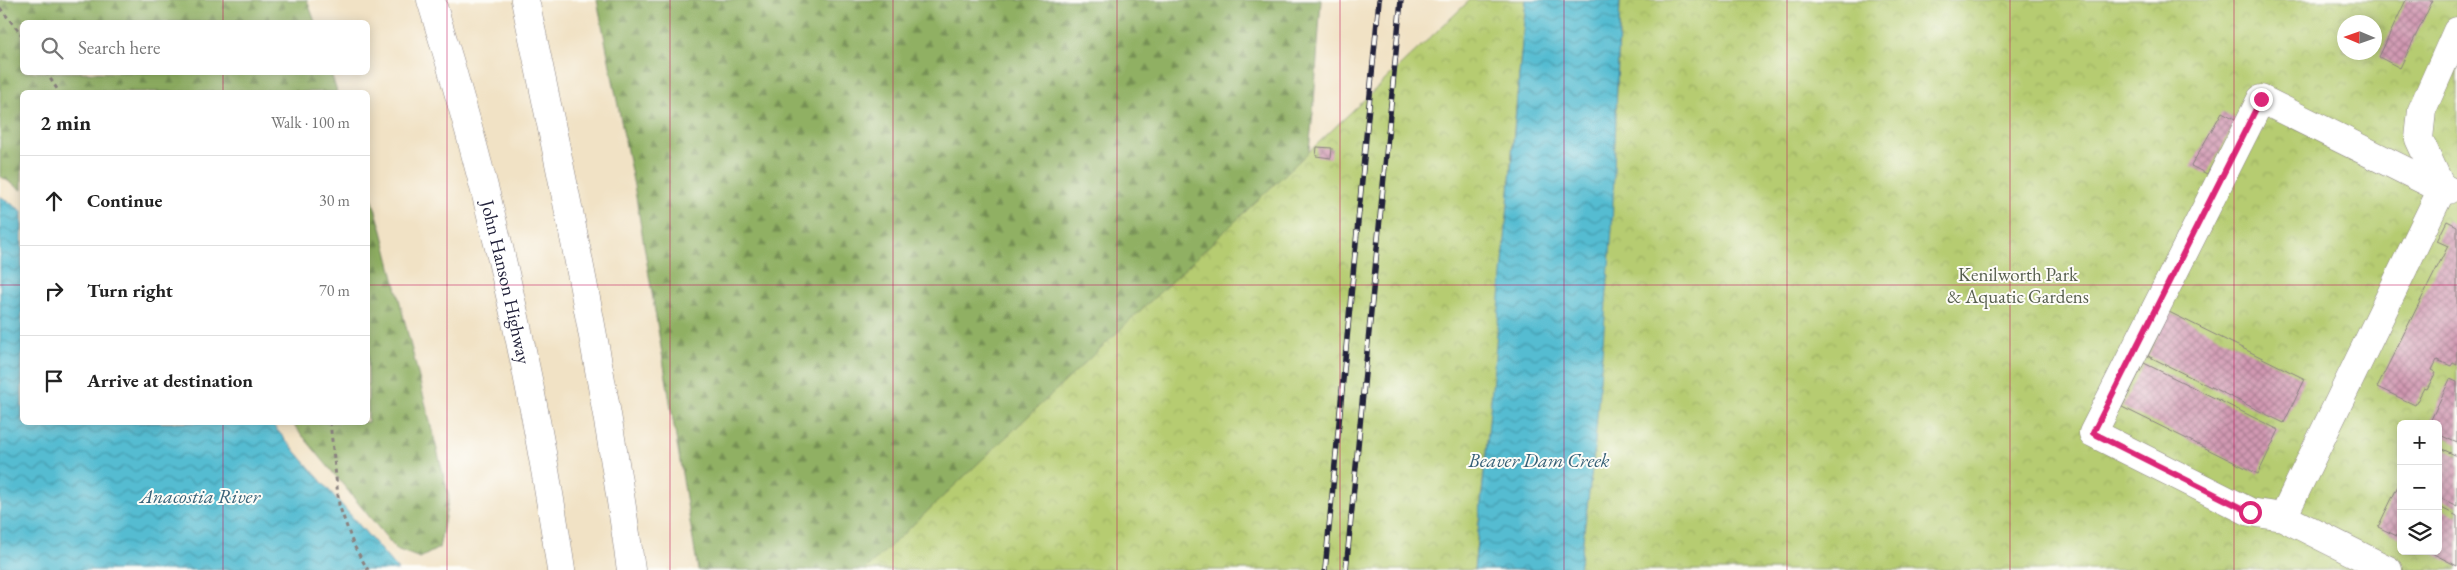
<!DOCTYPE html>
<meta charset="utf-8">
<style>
:root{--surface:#fff;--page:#f2f2f2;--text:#222;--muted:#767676;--line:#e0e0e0}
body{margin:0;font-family:"EB Garamond",serif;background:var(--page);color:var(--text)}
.controls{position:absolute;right:15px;bottom:15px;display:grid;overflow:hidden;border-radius:8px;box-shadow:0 2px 12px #0003}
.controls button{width:45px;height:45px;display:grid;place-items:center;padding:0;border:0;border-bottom:1px solid var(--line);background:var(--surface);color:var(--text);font:25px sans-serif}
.compass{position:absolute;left:2337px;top:15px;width:45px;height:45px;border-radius:50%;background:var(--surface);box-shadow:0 2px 12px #0003;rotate:272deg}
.stop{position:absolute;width:15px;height:15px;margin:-11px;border:4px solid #db2777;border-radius:50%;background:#fff}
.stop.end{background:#db2777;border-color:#fff;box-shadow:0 1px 5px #0008}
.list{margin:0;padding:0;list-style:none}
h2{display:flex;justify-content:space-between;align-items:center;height:65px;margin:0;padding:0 20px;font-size:21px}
h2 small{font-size:16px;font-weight:400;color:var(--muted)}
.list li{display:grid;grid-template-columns:32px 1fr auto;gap:15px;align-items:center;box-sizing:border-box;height:90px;padding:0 20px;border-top:1px solid var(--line)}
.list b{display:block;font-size:19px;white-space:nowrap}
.list em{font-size:16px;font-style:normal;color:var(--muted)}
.icon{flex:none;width:28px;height:28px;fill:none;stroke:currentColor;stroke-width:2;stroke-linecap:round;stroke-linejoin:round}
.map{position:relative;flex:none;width:2457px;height:570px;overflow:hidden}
.search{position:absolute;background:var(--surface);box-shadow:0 2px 12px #0003;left:20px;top:20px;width:350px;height:55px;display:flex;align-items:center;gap:12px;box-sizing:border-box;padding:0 18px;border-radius:8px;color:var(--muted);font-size:19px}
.panel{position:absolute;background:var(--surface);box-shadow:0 2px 12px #0003;left:20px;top:90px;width:350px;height:335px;border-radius:8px}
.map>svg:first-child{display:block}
</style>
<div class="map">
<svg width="2457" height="570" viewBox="0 0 2457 570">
<defs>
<pattern id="forest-firs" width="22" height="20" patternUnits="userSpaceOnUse" patternTransform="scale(1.25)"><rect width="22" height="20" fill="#90b063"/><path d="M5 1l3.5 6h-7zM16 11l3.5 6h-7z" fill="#758f53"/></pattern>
<pattern id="park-crowns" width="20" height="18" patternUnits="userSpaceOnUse" patternTransform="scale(1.25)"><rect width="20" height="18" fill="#b6cc71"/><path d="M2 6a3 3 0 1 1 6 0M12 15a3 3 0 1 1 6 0" fill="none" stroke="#9caf63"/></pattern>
<pattern id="water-waves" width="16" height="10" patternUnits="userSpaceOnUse" patternTransform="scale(1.25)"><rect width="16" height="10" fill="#54bcd1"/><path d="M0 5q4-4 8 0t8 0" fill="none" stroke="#4598ab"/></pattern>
<pattern id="building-cross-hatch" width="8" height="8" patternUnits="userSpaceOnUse" patternTransform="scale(1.25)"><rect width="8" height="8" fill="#d199b2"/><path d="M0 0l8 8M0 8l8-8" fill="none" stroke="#a97c92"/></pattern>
</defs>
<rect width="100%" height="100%" fill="#fdfcf7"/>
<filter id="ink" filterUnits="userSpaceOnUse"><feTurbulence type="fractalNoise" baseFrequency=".02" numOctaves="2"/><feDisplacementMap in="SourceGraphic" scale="10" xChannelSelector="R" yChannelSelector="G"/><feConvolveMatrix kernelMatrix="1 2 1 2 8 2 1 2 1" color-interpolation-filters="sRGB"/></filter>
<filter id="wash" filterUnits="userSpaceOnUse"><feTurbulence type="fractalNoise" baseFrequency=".0096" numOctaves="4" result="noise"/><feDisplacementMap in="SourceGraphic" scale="20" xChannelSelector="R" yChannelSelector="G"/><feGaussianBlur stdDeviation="1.12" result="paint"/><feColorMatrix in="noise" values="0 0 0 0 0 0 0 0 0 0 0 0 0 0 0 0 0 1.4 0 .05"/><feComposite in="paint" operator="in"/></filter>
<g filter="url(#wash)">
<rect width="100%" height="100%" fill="#f1e2c5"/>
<!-- forest -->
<g fill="url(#forest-firs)" stroke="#59694f">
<polygon points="0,0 307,0 315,22 22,22 22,72 331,73 337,92 22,92 22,190 0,176"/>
<polygon points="597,0 1321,0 1314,103 1279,434 1032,570 698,570 635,191"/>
<polygon points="368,185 382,231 449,497 439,548 420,558 396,549 292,423 368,422"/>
</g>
<!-- park -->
<g fill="url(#park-crowns)" stroke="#6c7756" fill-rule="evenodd">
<polygon points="1470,0 1526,0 1513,140 1498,337 1474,570 865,570"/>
<path d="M1620 0H2457V570H1579C1603 381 1614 190 1620 0ZM2344 22H2374V52H2344ZM2401 424H2438V551H2401Z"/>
</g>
<!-- water -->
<g fill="url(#water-waves)" stroke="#3b6f86">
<path d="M1526 0H1620L1612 229 1594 454 1579 570H1474C1495 380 1508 190 1526 0Z"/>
<polygon points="0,196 22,211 22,422 271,423 398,570 0,570"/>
</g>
<g id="blocks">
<!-- building -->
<g fill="url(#building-cross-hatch)">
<polygon points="2406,0 2433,0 2400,68 2379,57"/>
<polygon points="2222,112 2237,120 2207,174 2191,166"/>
<polygon points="1317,147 1332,148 1331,158 1316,156"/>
<polygon points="2447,221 2457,226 2457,365 2453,363 2451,366 2437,360 2432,370 2436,372 2427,389 2424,388 2415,405 2377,387 2448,246 2437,241"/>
<polygon points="2169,312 2305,379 2284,423 2148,356"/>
<polygon points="2144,363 2279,430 2258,474 2122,407"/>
<polygon points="2450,379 2457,382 2457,443 2438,434 2438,424 2429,424"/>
<polygon points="2438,447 2457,456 2457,506 2438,497"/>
<polygon points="2398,486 2401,487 2401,538 2378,527"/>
<polygon points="2438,506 2457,516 2457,566 2428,551 2438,551"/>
</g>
</g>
</g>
<g filter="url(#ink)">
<use href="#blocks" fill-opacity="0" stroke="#8a8280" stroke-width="1"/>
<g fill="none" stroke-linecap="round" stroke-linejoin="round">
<!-- minor casing -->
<g stroke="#8a8280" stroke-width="29">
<g id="minor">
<polyline points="2448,190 2442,189 2419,139 2422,110 2457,31"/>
<polyline points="2283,517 2250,512 2093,433 2261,99 2442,189 2283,517 2388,570"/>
</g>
</g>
<!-- highway casing -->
<g stroke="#8a8280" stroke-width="29">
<g id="highway">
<path id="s1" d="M431 0C489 187 533 376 561 570"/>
<path d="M525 0C565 189 605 379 631 570"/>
</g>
</g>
<!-- path -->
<g stroke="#8a8280" stroke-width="3" stroke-dasharray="4 4" stroke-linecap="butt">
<polyline points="0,8 22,35"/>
<polyline points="46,72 59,92"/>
<polyline points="330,422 339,505 353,544 368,570"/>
</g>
<!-- minor -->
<use href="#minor" stroke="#fff" stroke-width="28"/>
<!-- highway -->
<use href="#highway" stroke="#fff" stroke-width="28"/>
<!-- rail casing -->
<g stroke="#22223b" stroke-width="5.5">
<g id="rail">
<polyline points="1325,570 1379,0"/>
<polyline points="1346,570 1401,0"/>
</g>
</g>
<!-- rail -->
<use href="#rail" stroke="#fdfcf7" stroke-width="4" stroke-dasharray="11" stroke-linecap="butt"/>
</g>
</g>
<g fill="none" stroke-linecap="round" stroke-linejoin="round" filter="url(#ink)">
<!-- route -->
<polyline stroke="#db2777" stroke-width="6" points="2250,512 2093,433 2261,99"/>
</g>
<!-- grid -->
<path fill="none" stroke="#c2185b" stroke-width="1" stroke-opacity="0.55" d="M223 0V22M447 0V570M670 0V570M893 0V570M1117 0V570M1340 0V570M1564 0V570M1787 0V570M2010 0V570M2234 0V570M223 72V92M0 285H22M368 285H2457M223 422V570"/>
<g text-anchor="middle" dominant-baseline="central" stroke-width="4" stroke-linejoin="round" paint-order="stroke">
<!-- park labels -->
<g font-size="19" fill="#565e4e" stroke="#fdfcf7">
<text x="2018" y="274">Kenilworth Park<tspan x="2018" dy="22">&amp; Aquatic Gardens</tspan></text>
</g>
<!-- street labels -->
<g font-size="19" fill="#22223b" stroke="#fdfcf7">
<text stroke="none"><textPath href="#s1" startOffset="292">John Hanson Highway</textPath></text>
</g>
<!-- water labels -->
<g font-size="20" font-style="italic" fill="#366077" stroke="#fdfcf7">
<text x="1539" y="460">Beaver Dam Creek</text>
<text x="200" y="496">Anacostia River</text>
</g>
</g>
</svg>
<div class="controls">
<button>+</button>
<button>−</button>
<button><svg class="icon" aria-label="layers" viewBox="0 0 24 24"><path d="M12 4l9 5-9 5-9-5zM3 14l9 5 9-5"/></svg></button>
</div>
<svg class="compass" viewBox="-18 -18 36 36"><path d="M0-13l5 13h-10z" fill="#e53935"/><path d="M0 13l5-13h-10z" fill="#767676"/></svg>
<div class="stop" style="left:2250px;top:512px"></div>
<div class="stop end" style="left:2261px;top:99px"></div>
<div class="search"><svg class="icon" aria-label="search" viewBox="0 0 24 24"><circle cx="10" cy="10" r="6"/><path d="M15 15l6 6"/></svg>Search here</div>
<section class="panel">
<h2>2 min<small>Walk · 100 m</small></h2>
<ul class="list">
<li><svg class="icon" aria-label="ahead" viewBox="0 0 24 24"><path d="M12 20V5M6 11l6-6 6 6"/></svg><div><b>Continue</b></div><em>30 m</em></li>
<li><svg class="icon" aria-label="right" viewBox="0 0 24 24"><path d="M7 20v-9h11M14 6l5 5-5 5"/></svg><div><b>Turn right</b></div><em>70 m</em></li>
<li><svg class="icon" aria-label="arrive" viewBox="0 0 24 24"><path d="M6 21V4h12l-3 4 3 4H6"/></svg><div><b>Arrive at destination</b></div></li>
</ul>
</section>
</div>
